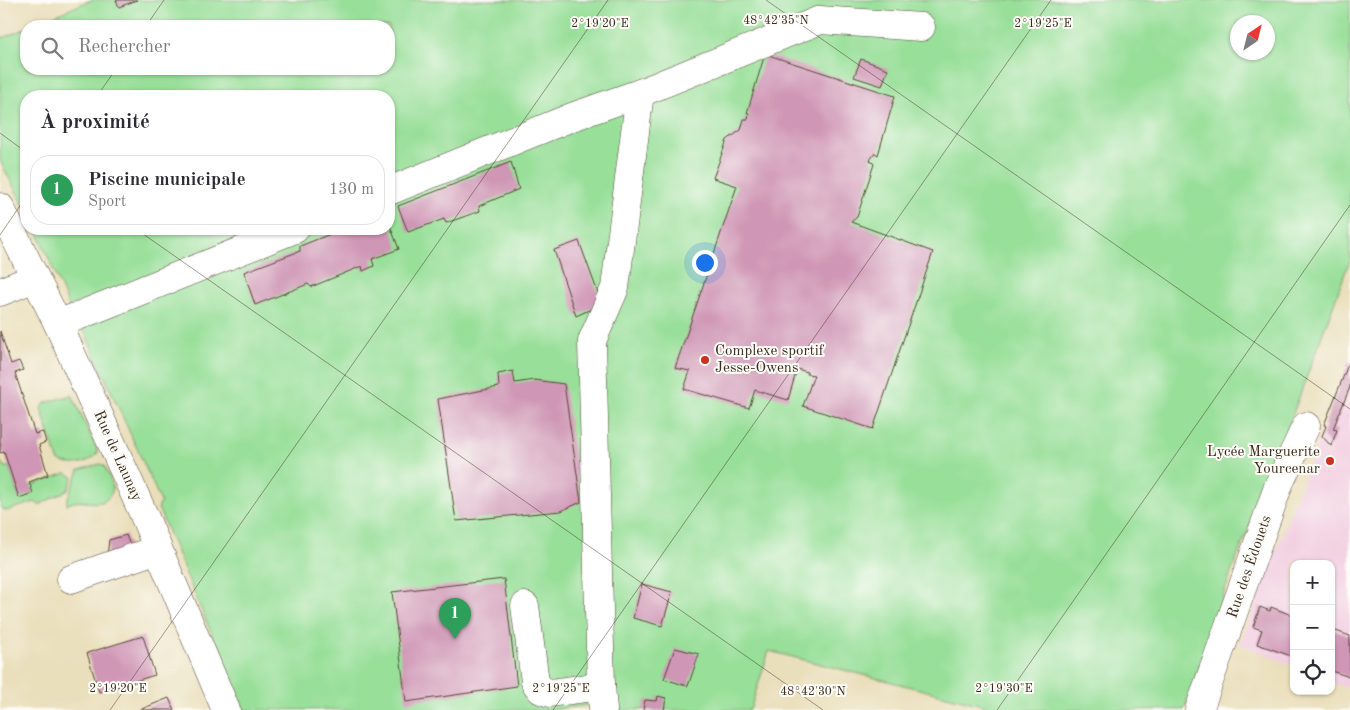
<!DOCTYPE html>
<html lang="fr">
<meta charset="utf-8">
<style>
:root{--surface:#fff;--page:#f2f2f3;--text:#2b2b33;--muted:#7c7c81;--line:#e1e1e2;--accent:#db2777}
body{margin:0;font-family:"Old Standard TT",serif;background:var(--page);color:var(--text)}
.controls{position:absolute;right:15px;bottom:15px;display:grid;overflow:hidden;border-radius:10px;box-shadow:0 1px 4px #0004}
.controls button{width:45px;height:45px;display:grid;place-items:center;padding:0;border:0;border-bottom:1px solid var(--line);background:var(--surface);color:var(--text);font:25px sans-serif}
.compass{position:absolute;left:1230px;top:15px;width:45px;height:45px;border-radius:50%;background:var(--surface);box-shadow:0 1px 4px #0004;rotate:35deg}
.you{position:absolute;left:704px;top:262px;width:18px;height:18px;margin:-12px;border:4px solid #fff;border-radius:50%;background:#1a73e8;box-shadow:0 0 0 8px #1a73e833}
.badge{display:grid;place-items:center;width:32px;height:32px;border-radius:50%;background:var(--accent);color:#fff;font-size:16px;font-weight:700}
.pin{position:absolute;translate:-50% -41px;filter:drop-shadow(0 1px 2px #0008)}
.pin::after{content:'';position:absolute;top:26px;width:18px;height:15px;background:inherit;clip-path:polygon(0 0,100% 0,50% 100%)}
.list{margin:0;padding:0;list-style:none}
h2{display:flex;justify-content:space-between;align-items:center;height:65px;margin:0;padding:0 20px;font-size:21px}
h2 small{font-size:16px;font-weight:400;color:var(--muted)}
.list li{display:grid;grid-template-columns:32px 1fr auto;gap:15px;align-items:center;box-sizing:border-box;height:70px;margin:0 10px 10px;padding:0 10px;border:1px solid var(--line);border-radius:20px}
.list b{display:block;font-size:19px;white-space:nowrap}
.list p{margin:0;font-size:16px;white-space:nowrap;color:var(--muted)}
.list em{font-size:16px;font-style:normal;color:var(--muted)}
.icon{flex:none;width:28px;height:28px;fill:none;stroke:currentColor;stroke-width:2;stroke-linecap:round;stroke-linejoin:round}
.map{position:relative;flex:none;width:1350px;height:710px;overflow:hidden}
.search{position:absolute;background:var(--surface);box-shadow:0 1px 4px #0004;left:20px;top:20px;width:375px;height:55px;display:flex;align-items:center;gap:12px;box-sizing:border-box;padding:0 18px;border-radius:20px;color:var(--muted);font-size:19px}
.panel{position:absolute;background:var(--surface);box-shadow:0 1px 4px #0004;left:20px;top:90px;width:375px;height:145px;border-radius:20px}
.map>svg:first-child{display:block}
</style>
<div class="map">
<svg width="1350" height="710" viewBox="0 0 1350 710">
<rect width="100%" height="100%" fill="#fdfcf7"/>
<filter id="ink" filterUnits="userSpaceOnUse"><feTurbulence type="fractalNoise" baseFrequency=".02" numOctaves="2"/><feDisplacementMap in="SourceGraphic" scale="10" xChannelSelector="R" yChannelSelector="G"/><feConvolveMatrix kernelMatrix="1 2 1 2 8 2 1 2 1" color-interpolation-filters="sRGB"/></filter>
<filter id="wash" filterUnits="userSpaceOnUse"><feTurbulence type="fractalNoise" baseFrequency=".0096" numOctaves="4" result="noise"/><feDisplacementMap in="SourceGraphic" scale="20" xChannelSelector="R" yChannelSelector="G"/><feGaussianBlur stdDeviation="1.12" result="paint"/><feColorMatrix in="noise" values="0 0 0 0 0 0 0 0 0 0 0 0 0 0 0 0 0 1.4 0 .05"/><feComposite in="paint" operator="in"/></filter>
<g filter="url(#wash)">
<rect width="100%" height="100%" fill="#eadfbb"/>
<!-- built -->
<polygon fill="#f2cfe1" points="1350,358 1350,689 1331,682 1331,564 1294,564 1294,666 1240,644"/>
<!-- green -->
<g fill="#98df99" stroke="#6a845c" fill-rule="evenodd">
<path d="M91 0H1350V260L1285 435 1232 570 1184 710H1002L769 651 750 710H619L614 702 550 710H244L158 508 161 502 84 331 74 318 36 229H389V96H26V210L0 161V39L26 28V69H389V26H30ZM1238 22H1268V52H1238Z"/>
<path d="M72 395 98 452C91 464 69 468 58 460L41 409 45 403Z"/>
<polygon points="0,461 5,467 9,467 19,498 32,493 30,486 66,473 73,477 68,490 39,505 35,502 6,511 0,507"/>
<path d="M100 464 104 465C108 475 118 488 108 498 98 509 80 496 67 505V500L79 470Z"/>
</g>
<g id="blocks">
<!-- building -->
<g fill="#cf96b5">
<polygon points="116,0 137,0 119,7"/>
<polygon points="765,54 895,96 878,155 875,153 870,160 874,164 857,217 851,222 933,252 873,429 803,406 814,375 807,374 807,372 797,369 788,400 755,390 749,408 684,389 690,371 675,368 737,186 713,178 727,140 741,130 744,119 748,119 749,113 747,113"/>
<polygon points="861,59 888,69 882,86 854,77"/>
<polygon points="511,162 519,189 479,206 480,211 446,223 444,219 408,232 398,206"/>
<polygon points="389,223 399,249 372,259 374,266 363,271 362,266 311,287 308,284 255,305 244,272 300,251 300,246 343,229 389,229"/>
<polygon points="579,241 602,304 576,316 554,250"/>
<polygon points="0,331 11,364 19,361 23,370 15,373 35,434 43,432 46,442 39,445 48,475 29,482 33,493 19,498 4,452 0,453 0,445 1,445 0,441"/>
<polygon points="1350,360 1350,387 1333,429 1337,430 1331,446 1322,436 1326,426 1324,425"/>
<polygon points="513,371 515,383 534,380 564,384 581,502 561,511 456,521 438,399 499,387 498,374"/>
<polygon points="126,535 131,548 107,556 109,540"/>
<polygon points="504,579 517,686 406,702 392,592"/>
<polygon points="642,584 672,592 662,626 633,618"/>
<polygon points="1260,607 1270,611 1271,607 1294,616 1294,657 1257,644 1262,630 1253,627"/>
<polygon points="1333,630 1350,636 1350,677 1331,671 1331,634"/>
<polygon points="143,636 155,675 99,692 87,653"/>
<polygon points="675,648 699,654 688,686 664,679"/>
<polygon points="658,696 666,698 664,710 643,710 645,700 657,701"/>
<polygon points="169,698 174,710 139,710"/>
</g>
</g>
</g>
<g filter="url(#ink)">
<use href="#blocks" fill-opacity="0" stroke="#554536" stroke-width="1"/>
<g fill="none" stroke-linecap="round" stroke-linejoin="round">
<!-- minor casing -->
<g stroke="#554536" stroke-width="29">
<g id="minor">
<polyline points="389,191 572,117 640,93"/>
<polyline points="0,207 58,324 143,513 226,710"/>
<polyline points="0,292 35,278"/>
<polyline points="58,324 295,229"/>
<polyline points="71,579 158,549"/>
<polyline points="525,606 535,682 541,690 550,693 601,686"/>
<polyline points="603,710 601,686 592,341 615,288 640,93 820,20 921,27"/>
<polyline points="1199,710 1279,484 1306,426"/>
</g>
</g>
<!-- minor -->
<use href="#minor" stroke="#fff" stroke-width="28"/>
</g>
</g>
<!-- ticks -->
<path fill="none" stroke="#3b2a1e" stroke-width="1" stroke-opacity="0.45" d="M766 0 1350 409M146 26 164 0M97 96 116 69M0 133 26 152M136 229 823 710M0 235 26 197M110 710 608 0M553 710 1051 0M997 710 1350 205"/>
<!-- markers -->
<g fill="#c8321e" stroke="#fdfcf7" stroke-width="2">
<circle cx="705" cy="360" r="5"/>
<circle cx="1330" cy="461" r="5"/>
</g>
<g text-anchor="middle" dominant-baseline="central" stroke-width="4" stroke-linejoin="round" paint-order="stroke">
<!-- poi labels -->
<g font-size="15" fill="#3b2a1e" stroke="#fdfcf7" text-anchor="start">
<text x="715" y="351">Complexe sportif<tspan x="715" dy="17">Jesse-Owens</tspan></text>
<text x="1320" y="452" text-anchor="end">Lycée Marguerite<tspan x="1320" dy="17">Yourcenar</tspan></text>
</g>
<!-- street labels -->
<g font-size="15" fill="#3b2a1e" stroke="#fdfcf7">
<text transform="translate(117 456) rotate(66)">Rue de Launay</text>
<text transform="translate(1250 567) rotate(-71)">Rue des Édouets</text>
</g>
</g>
<g font-size="12" text-anchor="middle" fill="#3b2a1e" stroke="#fdfcf7" stroke-width="4" stroke-linejoin="round" paint-order="stroke">
<text x="776" y="24">48°42'35"N</text>
<text x="600" y="27">2°19'20"E</text>
<text x="1043" y="27">2°19'25"E</text>
<text x="118" y="692">2°19'20"E</text>
<text x="561" y="692">2°19'25"E</text>
<text x="1004" y="692">2°19'30"E</text>
<text x="813" y="695">48°42'30"N</text>
</g>
</svg>
<div class="controls">
<button>+</button>
<button>−</button>
<button><svg class="icon" aria-label="locate" viewBox="0 0 24 24"><circle cx="12" cy="12" r="6"/><path d="M12 2v4M12 18v4M2 12h4M18 12h4"/></svg></button>
</div>
<svg class="compass" viewBox="-18 -18 36 36"><path d="M0-13l5 13h-10z" fill="#e53935"/><path d="M0 13l5-13h-10z" fill="#7c7c81"/></svg>
<div class="you"></div>
<div class="pin badge" style="left:455px;top:639px;background:#2e9e5b">1</div>
<div class="search"><svg class="icon" aria-label="search" viewBox="0 0 24 24"><circle cx="10" cy="10" r="6"/><path d="M15 15l6 6"/></svg>Rechercher</div>
<section class="panel">
<h2>À proximité<small></small></h2>
<ul class="list">
<li><span class="badge" style="background:#2e9e5b">1</span><div><b>Piscine municipale</b><p>Sport</p></div><em>130 m</em></li>
</ul>
</section>
</div>
